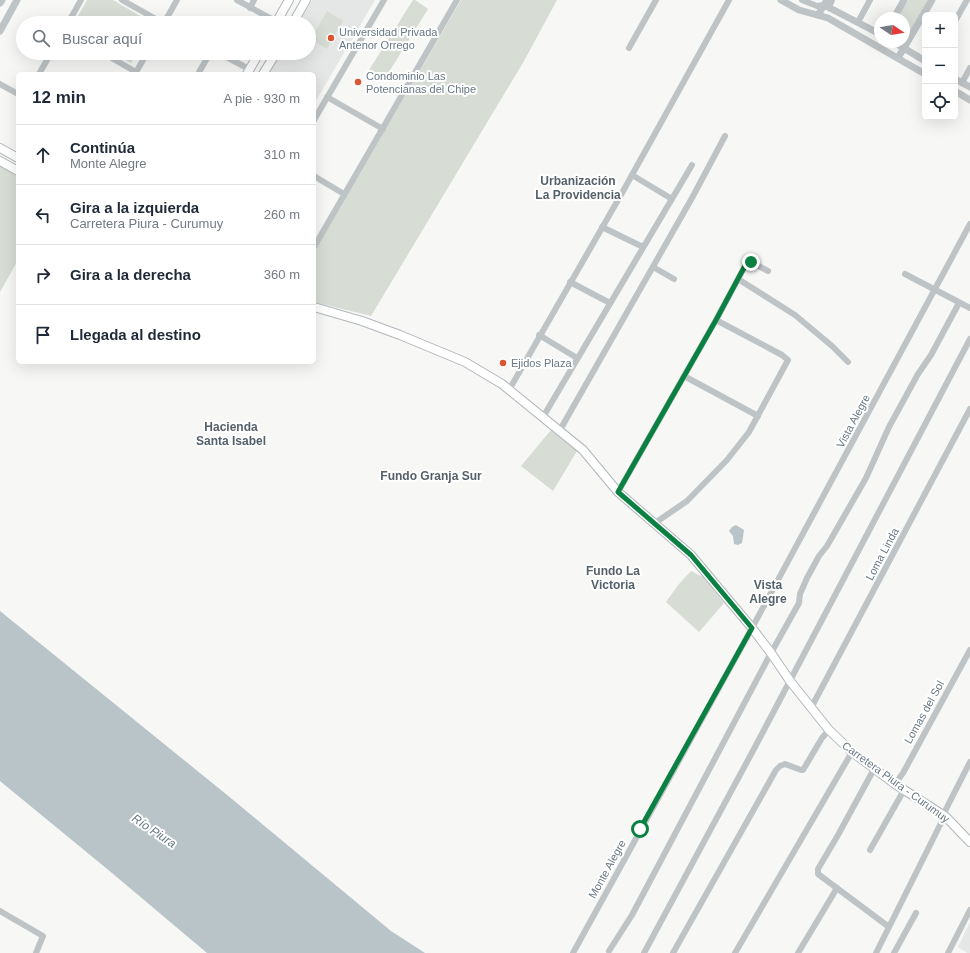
<!DOCTYPE html>
<html lang="es">
<meta charset="utf-8">
<style>
:root{--surface:#fff;--page:#f6f6f7;--text:#1f2937;--muted:#747a83;--line:#e0e1e3}
body{margin:0;font-family:Helvetica,sans-serif;background:var(--page);color:var(--text)}
.controls{position:absolute;right:12px;top:12px;display:grid;overflow:hidden;border-radius:6px;box-shadow:0 4px 16px #0002}
.controls button{width:36px;height:36px;display:grid;place-items:center;padding:0;border:0;border-bottom:1px solid var(--line);background:var(--surface);color:var(--text);font:20px sans-serif}
.compass{position:absolute;left:874px;top:12px;width:36px;height:36px;border-radius:50%;background:var(--surface);box-shadow:0 4px 16px #0002;rotate:102deg}
.stop{position:absolute;width:12px;height:12px;margin:-9px;border:3px solid #0b8043;border-radius:50%;background:#fff}
.stop.end{background:#0b8043;border-color:#fff;box-shadow:0 1px 4px #0008}
.list{margin:0;padding:0;list-style:none}
h2{display:flex;justify-content:space-between;align-items:center;height:52px;margin:0;padding:0 16px;font-size:17px}
h2 small{font-size:13px;font-weight:400;color:var(--muted)}
.list li{display:grid;grid-template-columns:26px 1fr auto;gap:12px;align-items:center;box-sizing:border-box;height:60px;padding:0 16px;border-top:1px solid var(--line)}
.list b{display:block;font-size:15px;white-space:nowrap}
.list p{margin:0;font-size:13px;white-space:nowrap;color:var(--muted)}
.list em{font-size:13px;font-style:normal;color:var(--muted)}
.icon{flex:none;width:22px;height:22px;fill:none;stroke:currentColor;stroke-width:2;stroke-linecap:round;stroke-linejoin:round}
.map{position:relative;flex:none;width:970px;height:953px;overflow:hidden}
.search{position:absolute;background:var(--surface);box-shadow:0 4px 16px #0002;left:16px;top:16px;width:300px;height:44px;display:flex;align-items:center;gap:10px;box-sizing:border-box;padding:0 14px;border-radius:22px;color:var(--muted);font-size:15px}
.panel{position:absolute;background:var(--surface);box-shadow:0 4px 16px #0002;left:16px;top:72px;width:300px;height:292px;border-radius:6px}
.map>svg:first-child{display:block}
</style>
<div class="map">
<svg width="970" height="953" viewBox="0 0 970 953">
<rect width="100%" height="100%" fill="#f7f7f5"/>
<!-- built -->
<g fill="#e5e6e6">
<polygon points="312,0 375,0 314,104 314,74 269,74 281,53 309,53 309,23 299,23"/>
<polygon points="970,922 970,953 967,953 958,947"/>
</g>
<!-- green -->
<g fill="#d7dcd4">
<polygon points="87,0 113,0 152,23 74,23"/>
<polygon points="413,0 415,0 428,9 384,80 369,70"/>
<polygon points="461,0 557,0 524,61 371,316 314,302 314,252"/>
<polygon points="908,0 929,0 912,31 904,27 904,18 898,18"/>
<polygon points="327,11 343,21 327,49 311,39"/>
<polygon points="113,53 137,53 131,63"/>
<polygon points="0,165 18,175 18,260 0,292"/>
<polygon points="551,430 577,451 553,491 521,466"/>
<polygon points="691,571 703,577 724,603 699,632 666,602 679,584"/>
</g>
<!-- water -->
<g fill="#b8c4c8">
<polygon points="736,525 744,530 742,543 738,545 734,544 733,536 729,531 732,527"/>
<polygon points="0,611 232,799 391,931 425,953 207,953 112,873 0,781"/>
</g>
<g fill="none" stroke-linecap="round" stroke-linejoin="round">
<!-- secondary casing -->
<g stroke="#b1b7bb" stroke-width="10">
<g id="secondary">
<polyline points="276,23 289,0"/>
<polyline points="293,23 306,0"/>
<polyline points="247,74 259,53"/>
<polyline points="263,74 276,53"/>
<polyline points="0,148 18,158"/>
<polyline points="0,161 18,171"/>
<polyline points="314,307 362,321 400,335 465,362 502,384 583,450 618,492 691,555 752,628 771,653 790,681 829,730 852,752 895,784 946,817 970,842"/>
</g>
</g>
<!-- minor -->
<g stroke="#bec3c6" stroke-width="6">
<polyline points="122,0 163,23"/>
<polyline points="237,0 277,22"/>
<polyline points="802,0 817,6 824,5 826,0"/>
<polyline points="829,7 832,0"/>
<polyline points="250,8 254,0"/>
<polyline points="955,21 967,0"/>
<polyline points="858,22 870,0"/>
<polyline points="68,23 81,0"/>
<polyline points="164,23 177,0"/>
<polyline points="904,32 911,36"/>
<polyline points="629,48 656,0"/>
<polyline points="103,53 136,72"/>
<polyline points="219,53 249,69"/>
<polyline points="39,74 51,53"/>
<polyline points="135,74 147,53"/>
<polyline points="198,74 210,53"/>
<polyline points="962,83 970,68"/>
<polyline points="0,84 18,94"/>
<polyline points="327,97 383,129"/>
<polyline points="314,120 384,0"/>
<polyline points="632,175 672,199"/>
<polyline points="314,176 344,194"/>
<polyline points="602,227 643,247"/>
<polyline points="314,247 457,0"/>
<polyline points="653,267 674,279"/>
<polyline points="905,274 970,308"/>
<polyline points="738,279 795,315 832,346 848,362"/>
<polyline points="570,282 610,303"/>
<polyline points="539,335 577,358"/>
<polyline points="684,376 758,416"/>
<polyline points="509,390 622,193 729,0"/>
<polyline points="543,417 692,165"/>
<polyline points="560,430 692,198 725,136"/>
<polyline points="618,492 716,320 746,264 751,262 768,271"/>
<polyline points="655,523 687,501 727,460 749,432 788,360 782,355 716,320"/>
<polyline points="811,708 970,409"/>
<polyline points="874,769 838,835 818,869 818,874 889,927"/>
<polyline points="895,784 903,773 970,650"/>
<polyline points="943,815 970,762"/>
<polyline points="870,850 904,790"/>
<polyline points="0,911 43,936 36,953"/>
<polyline points="609,951 632,915 771,653 799,603 800,594 807,578 819,556 827,546 866,478 889,427 918,374 931,355 959,303"/>
<polyline points="573,953 752,628 970,224"/>
<polyline points="644,953 755,747 970,339"/>
<polyline points="673,953 776,770 780,766 785,764 801,770 803,770 822,738 829,730"/>
<polyline points="735,953 852,752"/>
<polyline points="798,953 837,888"/>
<polyline points="876,953 941,823 946,817"/>
<polyline points="894,953 916,913"/>
<polyline points="948,953 970,910"/>
</g>
<!-- tertiary -->
<g stroke="#bec3c6" stroke-width="7">
<polyline points="781,0 799,10 828,18 925,74"/>
<polyline points="0,3 2,0"/>
<polyline points="818,15 824,5 880,34"/>
<polyline points="894,18 904,0"/>
<polyline points="0,31 17,0"/>
<polyline points="894,42 925,61"/>
<polyline points="898,58 932,0"/>
<polyline points="955,79 970,87"/>
<polyline points="955,91 970,100"/>
</g>
<!-- secondary -->
<use href="#secondary" stroke="#fff" stroke-width="8"/>
</g>
<g fill="none" stroke-linecap="round" stroke-linejoin="round">
<!-- route -->
<polyline stroke="#0b8043" stroke-width="5" points="640,829 752,628 691,555 618,492 716,320 746,264 751,262"/>
</g>
<!-- markers -->
<g fill="#db5531" stroke="#fff" stroke-width="1.5">
<circle cx="331" cy="38" r="4"/>
<circle cx="358" cy="82" r="4"/>
<circle cx="503" cy="363" r="4"/>
</g>
<g text-anchor="middle" dominant-baseline="central" stroke-width="4" stroke-linejoin="round" paint-order="stroke">
<!-- poi labels -->
<g font-size="11" fill="#687884" stroke="#fff" text-anchor="start">
<text x="339" y="32">Universidad Privada<tspan x="339" dy="13">Antenor Orrego</tspan></text>
<text x="366" y="76">Condominio Las<tspan x="366" dy="13">Potencianas del Chipe</tspan></text>
<text x="511" y="363">Ejidos Plaza</text>
</g>
<!-- street labels -->
<g font-size="11" fill="#687884" stroke="#fff">
<text transform="translate(853 421) rotate(-62)">Vista Alegre</text>
<text transform="translate(882 554) rotate(-62)">Loma Linda</text>
<text transform="translate(924 712) rotate(-61)">Lomas del Sol</text>
<text transform="translate(896 782) rotate(36)">Carretera Piura - Curumuy</text>
<text transform="translate(607 869) rotate(-61)">Monte Alegre</text>
</g>
<!-- neighbourhood labels -->
<g font-size="12" font-weight="bold" fill="#55616a" stroke="#fff">
<text x="578" y="181">Urbanización<tspan x="578" dy="14">La Providencia</tspan></text>
<text x="231" y="427">Hacienda<tspan x="231" dy="14">Santa Isabel</tspan></text>
<text x="431" y="476">Fundo Granja Sur</text>
<text x="613" y="571">Fundo La<tspan x="613" dy="14">Victoria</tspan></text>
<text x="768" y="585">Vista<tspan x="768" dy="14">Alegre</tspan></text>
</g>
<!-- water labels -->
<g font-size="12" font-style="italic" fill="#637980" stroke="#fff">
<text transform="translate(154 831) rotate(34)">Río Piura</text>
</g>
</g>
</svg>
<div class="controls">
<button>+</button>
<button>−</button>
<button><svg class="icon" aria-label="locate" viewBox="0 0 24 24"><circle cx="12" cy="12" r="6"/><path d="M12 2v4M12 18v4M2 12h4M18 12h4"/></svg></button>
</div>
<svg class="compass" viewBox="-18 -18 36 36"><path d="M0-13l5 13h-10z" fill="#e53935"/><path d="M0 13l5-13h-10z" fill="#747a83"/></svg>
<div class="stop" style="left:640px;top:829px"></div>
<div class="stop end" style="left:751px;top:262px"></div>
<div class="search"><svg class="icon" aria-label="search" viewBox="0 0 24 24"><circle cx="10" cy="10" r="6"/><path d="M15 15l6 6"/></svg>Buscar aquí</div>
<section class="panel">
<h2>12 min<small>A pie · 930 m</small></h2>
<ul class="list">
<li><svg class="icon" aria-label="ahead" viewBox="0 0 24 24"><path d="M12 20V5M6 11l6-6 6 6"/></svg><div><b>Continúa</b><p>Monte Alegre</p></div><em>310 m</em></li>
<li><svg class="icon" aria-label="left" viewBox="0 0 24 24"><path d="M17 20v-9H6M10 6l-5 5 5 5"/></svg><div><b>Gira a la izquierda</b><p>Carretera Piura - Curumuy</p></div><em>260 m</em></li>
<li><svg class="icon" aria-label="right" viewBox="0 0 24 24"><path d="M7 20v-9h11M14 6l5 5-5 5"/></svg><div><b>Gira a la derecha</b></div><em>360 m</em></li>
<li><svg class="icon" aria-label="arrive" viewBox="0 0 24 24"><path d="M6 21V4h12l-3 4 3 4H6"/></svg><div><b>Llegada al destino</b></div></li>
</ul>
</section>
</div>
